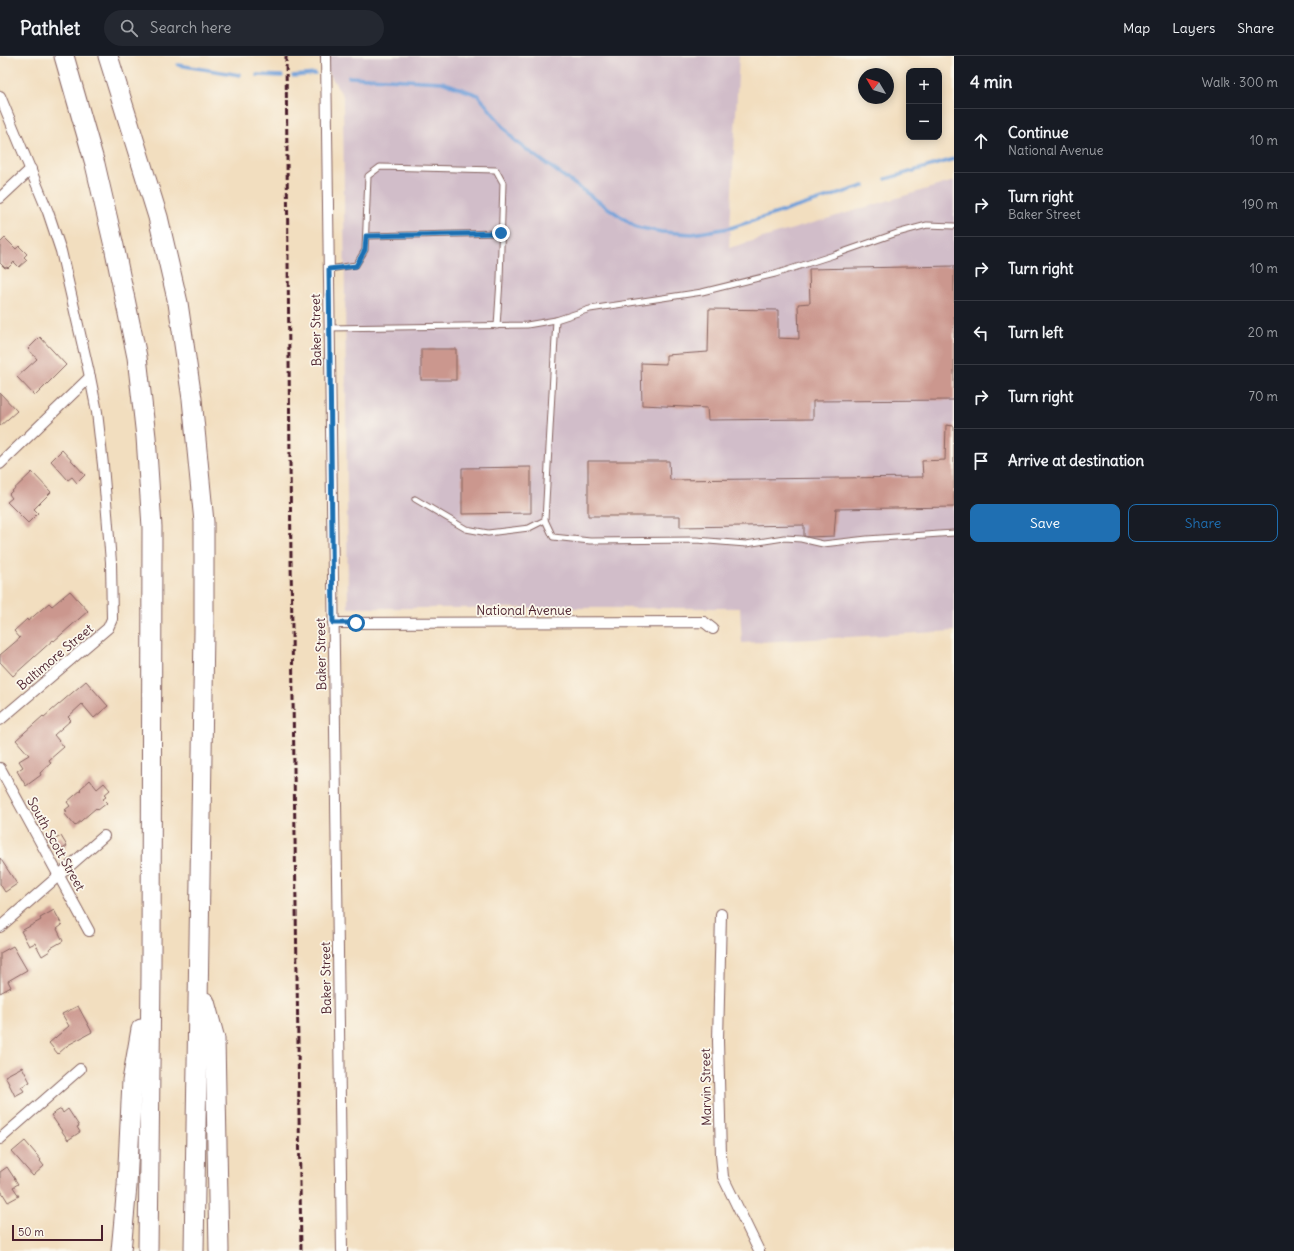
<!DOCTYPE html>
<meta charset="utf-8">
<style>
:root{--surface:#171b24;--page:#242831;--text:#f1f3f6;--muted:#9ea1a6;--line:#363941;--accent:#1f6fb2}
body{margin:0;font-family:Delius,sans-serif;background:var(--page);color:var(--text)}
.controls{position:absolute;right:12px;top:12px;display:grid;overflow:hidden;border-radius:8px;box-shadow:0 2px 10px #0003}
.controls button{width:36px;height:36px;display:grid;place-items:center;padding:0;border:0;border-bottom:1px solid var(--line);background:var(--surface);color:var(--text);font:20px sans-serif}
.compass{position:absolute;left:858px;top:12px;width:36px;height:36px;border-radius:50%;background:var(--surface);box-shadow:0 2px 10px #0003;rotate:308deg}
.scale{position:absolute;left:12px;bottom:10px;width:91px;box-sizing:border-box;padding-left:4px;border:2px solid #4a1f2b;border-top:0;font-size:11px;line-height:14px;white-space:nowrap;color:#4a1f2b;-webkit-text-stroke:3px #fbf7ec;paint-order:stroke}
.stop{position:absolute;width:12px;height:12px;margin:-9px;border:3px solid #1f6fb2;border-radius:50%;background:#fff}
.stop.end{background:#1f6fb2;border-color:#fff;box-shadow:0 1px 4px #0008}
.list{margin:0;padding:0;list-style:none}
h2{display:flex;justify-content:space-between;align-items:center;height:52px;margin:0;padding:0 16px;font-size:17px}
h2 small{font-size:13px;font-weight:400;color:var(--muted)}
.list li{display:grid;grid-template-columns:26px 1fr auto;gap:12px;align-items:center;box-sizing:border-box;height:64px;padding:0 16px;border-top:1px solid var(--line)}
.list b{display:block;font-size:15px;white-space:nowrap}
.list p{margin:0;font-size:13px;white-space:nowrap;color:var(--muted)}
.list em{font-size:13px;font-style:normal;color:var(--muted)}
.actions{display:flex;gap:8px;padding:12px 16px}
.actions a{flex:1;padding:9px 0;border:1px solid var(--accent);border-radius:8px;text-align:center;font-size:14px;color:var(--accent)}
.actions .main{background:var(--accent);color:#fff}
.icon{flex:none;width:22px;height:22px;fill:none;stroke:currentColor;stroke-width:2;stroke-linecap:round;stroke-linejoin:round}
.map{position:relative;flex:none;width:954px;height:1195px;overflow:hidden}
header{display:flex;align-items:center;gap:24px;box-sizing:border-box;height:56px;padding:0 20px;background:var(--surface);border-bottom:1px solid var(--line)}
header strong{font-size:19px}
nav{display:flex;gap:22px;margin-inline-start:auto;font-size:14px}
.search{width:280px;height:36px;background:var(--page);display:flex;align-items:center;gap:10px;box-sizing:border-box;padding:0 14px;border-radius:22px;color:var(--muted);font-size:15px}
main{display:flex}
aside{flex:1;background:var(--surface)}
.map>svg:first-child{display:block}
</style>
<header>
<strong>Pathlet</strong>
<div class="search"><svg class="icon" aria-label="search" viewBox="0 0 24 24"><circle cx="10" cy="10" r="6"/><path d="M15 15l6 6"/></svg>Search here</div>
<nav><a>Map</a><a>Layers</a><a>Share</a></nav>
</header>
<main>
<div class="map">
<svg width="954" height="1195" viewBox="0 0 954 1195">
<rect width="100%" height="100%" fill="#fbf7ec"/>
<filter id="ink" filterUnits="userSpaceOnUse"><feTurbulence type="fractalNoise" baseFrequency=".025" numOctaves="2"/><feDisplacementMap in="SourceGraphic" scale="8" xChannelSelector="R" yChannelSelector="G"/><feConvolveMatrix kernelMatrix="1 2 1 2 8 2 1 2 1" color-interpolation-filters="sRGB"/></filter>
<filter id="wash" filterUnits="userSpaceOnUse"><feTurbulence type="fractalNoise" baseFrequency=".012" numOctaves="4" result="noise"/><feDisplacementMap in="SourceGraphic" scale="16" xChannelSelector="R" yChannelSelector="G"/><feGaussianBlur stdDeviation="0.9" result="paint"/><feColorMatrix in="noise" values="0 0 0 0 0 0 0 0 0 0 0 0 0 0 0 0 0 1.4 0 .05"/><feComposite in="paint" operator="in"/></filter>
<g filter="url(#wash)">
<rect width="100%" height="100%" fill="#f2debf"/>
<!-- industrial -->
<polygon fill="#d1bdc9" points="318,0 739,0 729,192 954,125 954,575 742,587 740,552 348,552 343,40"/>
<g fill="none" stroke-linecap="round" stroke-linejoin="round">
<!-- stream -->
<g stroke="#6f9fd9" stroke-width="3.5">
<polyline points="178,9 240,19"/>
<polyline points="257,19 282,20"/>
<polyline points="293,20 315,18"/>
<polyline points="349,21 442,26 478,39 515,85 595,143 636,171 662,176 692,178 730,172 864,130"/>
<polyline points="886,123 954,103"/>
</g>
</g>
<g id="blocks">
<!-- building -->
<g fill="#cb978e">
<polygon points="5,182 16,193 19,190 27,198 24,201 27,204 19,211 14,206 8,212 7,211 5,212 0,207 0,187"/>
<polygon points="954,210 954,344 813,345 813,363 708,364 707,352 642,349 641,307 666,308 666,299 708,296 709,253 778,254 778,282 799,283 798,248 810,247 809,213"/>
<polygon points="40,281 66,309 35,340 17,321 37,303 28,293"/>
<rect x="421" y="293" width="35" height="31"/>
<polygon points="0,337 17,355 0,370"/>
<polygon points="946,369 954,370 954,451 836,453 834,480 809,481 804,480 804,469 680,471 680,460 588,460 588,405 669,405 670,424 923,421 922,405 945,404"/>
<polygon points="62,394 85,419 77,427 72,421 68,424 51,405"/>
<polygon points="531,411 531,457 462,458 462,412"/>
<polygon points="32,416 51,436 34,453 38,457 28,467 7,446 12,442 9,438"/>
<polygon points="70,535 88,555 54,585 53,584 13,620 0,606 0,599 20,582 14,575 27,563 28,565 49,547 52,550"/>
<polygon points="86,625 108,650 94,662 82,648 68,661 71,664 54,679 64,691 49,704 51,707 40,717 41,719 26,730 17,715 23,711 19,705 29,699 16,684 43,660 44,661"/>
<polygon points="90,724 97,733 104,727 110,734 104,739 106,741 103,743 107,747 98,754 96,752 75,770 64,757 67,755 65,754 70,750 67,746 81,734 80,733"/>
<polygon points="61,780 67,790 58,796 52,785"/>
<polygon points="0,802 17,828 5,836 0,828"/>
<polygon points="54,854 62,869 57,873 63,885 49,893 50,895 42,900 35,887 29,890 21,875 41,864 40,862"/>
<polygon points="13,890 27,914 8,925 11,931 0,937 0,897"/>
<polygon points="78,950 92,976 68,989 58,998 49,987 69,970 62,958"/>
<polygon points="22,1011 30,1026 21,1031 24,1035 15,1040 5,1020"/>
<polygon points="61,1053 63,1057 68,1053 79,1070 77,1071 80,1076 68,1084 51,1059"/>
<polygon points="25,1085 41,1104 40,1105 44,1110 33,1120 12,1096"/>
<polygon points="7,1111 18,1128 13,1131 19,1140 8,1146 0,1133 0,1116"/>
</g>
</g>
</g>
<g filter="url(#ink)">
<use href="#blocks" fill-opacity="0" stroke="#85625f" stroke-width="1"/>
<g fill="none" stroke-linecap="round" stroke-linejoin="round">
<!-- lane casing -->
<g stroke="#85625f" stroke-width="7">
<g id="lane">
<polyline points="366,180 501,177"/>
<polyline points="329,213 356,209 365,194 368,120 380,111 496,114 503,127 500,224 497,270"/>
<polyline points="329,272 527,269 556,264 590,253 702,236 775,218 834,199 897,177 927,169 954,170"/>
<polyline points="415,443 466,473 488,477 529,472 545,464 556,264"/>
<polyline points="545,464 553,481 590,485 696,484 746,488 784,482 801,483 823,488 867,483 954,477"/>
</g>
</g>
<!-- street casing -->
<g stroke="#85625f" stroke-width="12">
<g id="street">
<polyline points="326,0 342,1195"/>
<polyline points="0,40 48,156 61,195 90,321 97,356 103,409 111,506 112,563 108,572 0,664"/>
<polyline points="0,142 31,113"/>
<polyline points="0,408 90,321"/>
<polyline points="333,567 704,566 713,573"/>
<polyline points="0,712 89,875"/>
<polyline points="721,858 718,985 721,1099 723,1121 759,1195"/>
<polyline points="0,871 104,780"/>
<polyline points="0,1083 80,1013"/>
</g>
</g>
<!-- highway casing -->
<g stroke="#85625f" stroke-width="21">
<g id="highway">
<polyline points="64,0 95,108 114,190 137,301 146,381 152,471 151,919 148,1195"/>
<polyline points="108,0 158,161 178,247 192,343 204,466 204,575 194,1195"/>
<polyline points="205,946 215,983 219,1195"/>
<polyline points="121,1195 127,1130 132,1025 141,973"/>
</g>
</g>
<!-- lane -->
<use href="#lane" stroke="#fff" stroke-width="5"/>
<!-- street -->
<use href="#street" stroke="#fff" stroke-width="10"/>
<!-- highway -->
<use href="#highway" stroke="#fff" stroke-width="19"/>
<!-- rail -->
<polyline stroke="#4a1f2b" stroke-width="3" stroke-dasharray="6 3" stroke-linecap="butt" points="286,0 291,504 301,1195"/>
</g>
</g>
<g fill="none" stroke-linecap="round" stroke-linejoin="round" filter="url(#ink)">
<!-- route -->
<polyline stroke="#1f6fb2" stroke-width="5" points="356,567 333,567 329,213 356,210 365,194 366,180 501,177"/>
</g>
<g text-anchor="middle" dominant-baseline="central" stroke-width="3.5" stroke-linejoin="round" paint-order="stroke">
<!-- street labels -->
<g font-size="13" fill="#4a1f2b" stroke="#fbf7ec">
<text transform="translate(316 274) rotate(-91)">Baker Street</text>
<text x="524" y="554">National Avenue</text>
<text transform="translate(321 598) rotate(-91)">Baker Street</text>
<text transform="translate(55 601) rotate(-40)">Baltimore Street</text>
<text transform="translate(56 788) rotate(61)">South Scott Street</text>
<text transform="translate(326 922) rotate(-91)">Baker Street</text>
<text transform="translate(706 1031) rotate(-91)">Marvin Street</text>
</g>
</g>
</svg>
<div class="controls">
<button>+</button>
<button>−</button>
</div>
<svg class="compass" viewBox="-18 -18 36 36"><path d="M0-13l5 13h-10z" fill="#e53935"/><path d="M0 13l5-13h-10z" fill="#9ea1a6"/></svg>
<div class="scale">50 m</div>
<div class="stop" style="left:356px;top:567px"></div>
<div class="stop end" style="left:501px;top:177px"></div>
</div>
<aside>
<h2>4 min<small>Walk · 300 m</small></h2>
<ul class="list">
<li><svg class="icon" aria-label="ahead" viewBox="0 0 24 24"><path d="M12 20V5M6 11l6-6 6 6"/></svg><div><b>Continue</b><p>National Avenue</p></div><em>10 m</em></li>
<li><svg class="icon" aria-label="right" viewBox="0 0 24 24"><path d="M7 20v-9h11M14 6l5 5-5 5"/></svg><div><b>Turn right</b><p>Baker Street</p></div><em>190 m</em></li>
<li><svg class="icon" aria-label="right" viewBox="0 0 24 24"><path d="M7 20v-9h11M14 6l5 5-5 5"/></svg><div><b>Turn right</b></div><em>10 m</em></li>
<li><svg class="icon" aria-label="left" viewBox="0 0 24 24"><path d="M17 20v-9H6M10 6l-5 5 5 5"/></svg><div><b>Turn left</b></div><em>20 m</em></li>
<li><svg class="icon" aria-label="right" viewBox="0 0 24 24"><path d="M7 20v-9h11M14 6l5 5-5 5"/></svg><div><b>Turn right</b></div><em>70 m</em></li>
<li><svg class="icon" aria-label="arrive" viewBox="0 0 24 24"><path d="M6 21V4h12l-3 4 3 4H6"/></svg><div><b>Arrive at destination</b></div></li>
</ul>
<div class="actions"><a class="main">Save</a><a>Share</a></div>
</aside>
</main>
